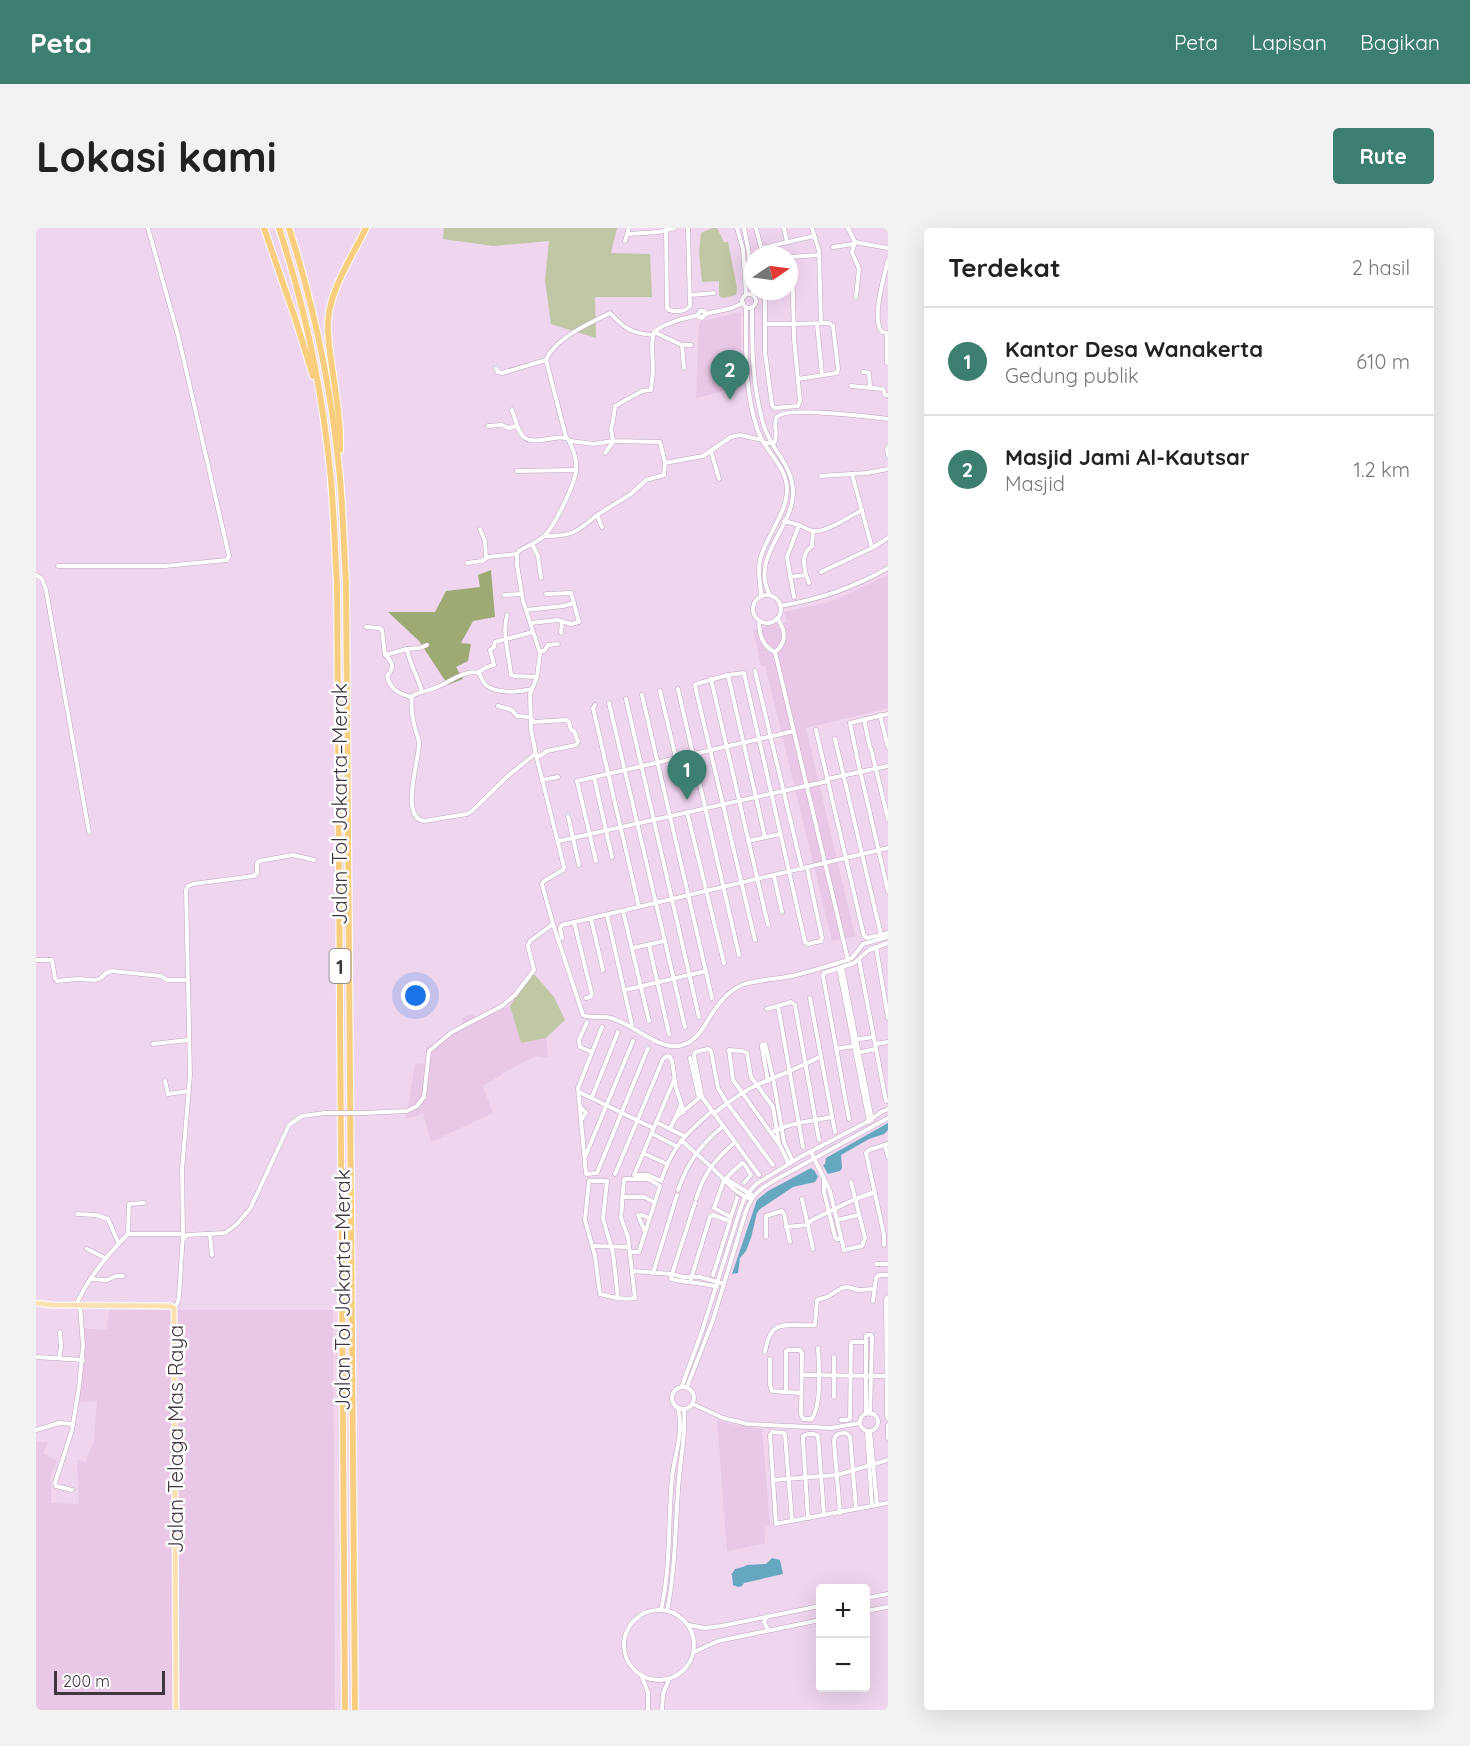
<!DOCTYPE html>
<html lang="id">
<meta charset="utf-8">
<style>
:root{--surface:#fff;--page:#f2f2f2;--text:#222;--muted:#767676;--line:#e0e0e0;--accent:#3c7e70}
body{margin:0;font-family:Quicksand,sans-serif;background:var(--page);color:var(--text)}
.controls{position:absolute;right:18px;bottom:18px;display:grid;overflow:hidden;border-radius:6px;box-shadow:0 6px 24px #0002}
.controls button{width:54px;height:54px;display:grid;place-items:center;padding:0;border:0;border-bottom:2px solid var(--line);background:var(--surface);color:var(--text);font:30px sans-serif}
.compass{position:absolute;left:708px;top:18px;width:54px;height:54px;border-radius:50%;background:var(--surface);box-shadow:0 6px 24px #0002;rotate:77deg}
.scale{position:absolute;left:18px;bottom:15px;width:111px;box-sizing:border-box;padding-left:6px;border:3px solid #403640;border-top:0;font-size:16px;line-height:21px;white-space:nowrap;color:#403640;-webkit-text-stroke:4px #fff;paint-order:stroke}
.you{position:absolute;left:380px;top:768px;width:21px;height:21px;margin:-15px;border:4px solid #fff;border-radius:50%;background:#1a73e8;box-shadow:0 0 0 9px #1a73e833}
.badge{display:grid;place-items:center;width:39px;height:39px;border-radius:50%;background:var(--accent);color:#fff;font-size:20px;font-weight:700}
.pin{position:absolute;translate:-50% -50px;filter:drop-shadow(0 2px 3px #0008)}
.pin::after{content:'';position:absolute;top:32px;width:21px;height:18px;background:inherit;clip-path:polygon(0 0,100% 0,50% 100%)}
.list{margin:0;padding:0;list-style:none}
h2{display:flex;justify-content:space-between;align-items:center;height:78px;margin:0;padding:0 24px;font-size:26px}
h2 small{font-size:20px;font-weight:400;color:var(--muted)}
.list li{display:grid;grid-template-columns:39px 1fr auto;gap:18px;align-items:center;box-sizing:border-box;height:108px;padding:0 24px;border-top:2px solid var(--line)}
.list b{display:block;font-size:22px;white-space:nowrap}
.list p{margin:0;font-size:20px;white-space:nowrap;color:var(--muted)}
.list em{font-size:20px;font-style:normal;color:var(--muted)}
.map{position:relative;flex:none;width:852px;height:1482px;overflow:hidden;border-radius:6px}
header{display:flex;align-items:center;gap:36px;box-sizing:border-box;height:84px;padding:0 30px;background:var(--accent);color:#fff}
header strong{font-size:28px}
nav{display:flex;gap:33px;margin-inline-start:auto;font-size:21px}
.intro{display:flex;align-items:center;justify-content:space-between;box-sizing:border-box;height:144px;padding:0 36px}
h1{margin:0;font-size:42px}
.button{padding:15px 27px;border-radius:6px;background:var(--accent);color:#fff;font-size:21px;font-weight:700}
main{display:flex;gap:36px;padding:0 36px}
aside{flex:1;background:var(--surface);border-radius:6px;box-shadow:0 6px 24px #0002}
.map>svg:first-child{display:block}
</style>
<header>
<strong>Peta</strong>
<nav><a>Peta</a><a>Lapisan</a><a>Bagikan</a></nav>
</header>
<div class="intro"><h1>Lokasi kami</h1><a class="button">Rute</a></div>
<main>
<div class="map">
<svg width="852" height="1482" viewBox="0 0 852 1482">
<rect width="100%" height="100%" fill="#efd5ee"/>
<!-- built -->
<g fill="#e8c8e6">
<polygon points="705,84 705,159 660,170 663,94"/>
<polygon points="852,347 852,480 770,500 819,708 796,713 729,437 725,438 717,401 751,394 748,384 794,374"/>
<polygon points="474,778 485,815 510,810 512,830 500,828 476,840 447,858 457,885 395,914 387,885 370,891 379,836 390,835 390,820 428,796 426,790 437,786 441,791"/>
<polygon points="73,1082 297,1082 299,1482 0,1482 0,1214 12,1214 7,1225 21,1233 15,1246 15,1275 43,1276 41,1232 49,1234 58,1213 61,1173 41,1174 48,1134 46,1100 71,1102"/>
<polygon points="681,1192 695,1196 726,1201 734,1297 728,1298 729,1315 691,1323"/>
</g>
<!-- green -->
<g fill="#bfc7a4">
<polygon points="408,0 581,0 575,25 614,26 616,69 559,69 560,110 515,96 509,52 513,13 457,18 407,11"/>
<polygon points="676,0 681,0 688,14 692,14 701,60 700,67 687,70 683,68 683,53 666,54 663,25 665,5"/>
<polygon points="498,746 518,769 529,792 510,810 485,815 474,778 485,761"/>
</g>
<!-- forest -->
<polygon fill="#9eaa73" points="455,342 459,389 437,393 425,415 435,416 432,433 420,439 427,451 412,457 383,413 352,384 399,384 410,363 444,359 442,347"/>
<!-- water -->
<g fill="#66a7c0">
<polygon points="852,895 852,902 848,906 833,911 805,927 806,940 804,943 792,946 787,937 789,936 790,930"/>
<polygon points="775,940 777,942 778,942 782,949 779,954 757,959 724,981 721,985 715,1010 710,1023 704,1030 702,1045 696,1046 721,972 732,963"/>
<polygon points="736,1330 744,1332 747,1346 708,1355 706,1358 702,1359 697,1357 696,1347 695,1347 699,1341 707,1339 711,1337 730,1336"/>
</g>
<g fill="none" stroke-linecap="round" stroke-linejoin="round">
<!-- minor casing -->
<g stroke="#bfa6be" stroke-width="5">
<g id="minor">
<polyline points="701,0 707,21 710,66"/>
<polyline points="708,0 712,20 717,66"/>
<polyline points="720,0 727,27"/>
<polyline points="748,0 751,14"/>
<polyline points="776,0 783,23 785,95"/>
<polyline points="812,0 819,14 852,20"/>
<path d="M630 2 631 80 633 82C640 84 649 84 654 78L652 0"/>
<polyline points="592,6 623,4 638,0"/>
<polyline points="589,13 593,0"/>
<polyline points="819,14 816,24 823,41 820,69"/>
<polyline points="797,19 818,16"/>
<polyline points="726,20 778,8"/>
<polyline points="753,29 783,27"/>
<path d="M852 32C848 49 835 91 846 104L852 105"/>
<polyline points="729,63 729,124 736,177 738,180 762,178 764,173 758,111 756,29"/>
<circle cx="713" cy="73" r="7"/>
<polyline points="655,67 678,65"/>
<path d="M710 80C710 120 708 164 722 203 729 223 749 237 751 259 752 285 730 307 724 332 721 344 725 356 725 368"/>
<path d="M716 80C716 120 716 159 728 198 735 222 757 237 757 264 758 299 713 330 734 367"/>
<polyline points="669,86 668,83 664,83 662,86 663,89 666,90 669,86 696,80 707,75"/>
<polyline points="729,96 758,96 793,95 797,98 802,141 801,145 762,151"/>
<polyline points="781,96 786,147"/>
<polyline points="618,104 646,117 655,117"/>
<polyline points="851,105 851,135"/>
<polyline points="646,117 648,140"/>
<polyline points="460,140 462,144 466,145 510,132"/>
<polyline points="827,144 833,145 834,159"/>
<polyline points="815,158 847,161 849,167 852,167"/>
<path d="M476 182C484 205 483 217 512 211 520 210 525 208 532 211 537 220 541 232 540 242 539 256 518 300 507 309 500 315 491 318 483 323L481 326V337L487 373 504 425 501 449 494 466 495 501 500 527 528 639 527 642 508 653 506 656 517 696 547 787C556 791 566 787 575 790 609 800 640 844 669 797 678 782 689 764 706 757 719 752 741 751 756 748 774 744 791 738 809 733L816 730 827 716 852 709"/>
<polyline points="452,198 465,197 474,200 480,198"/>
<path d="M530 209 510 132C520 109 553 96 574 85 589 101 595 105 617 107"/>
<polyline points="534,213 558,216 577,213"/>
<path d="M727 215H738C743 206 736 194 741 189 750 178 835 189 852 191"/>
<polyline points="852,219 851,222 852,228"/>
<polyline points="675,223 683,251"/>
<polyline points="569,225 577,214"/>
<polyline points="629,235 624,214 577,213 575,201 577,193 579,178 606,163 615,162 617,143 616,115 618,104 625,99 642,92 663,87"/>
<polyline points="481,243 540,242"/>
<polyline points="816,246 836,320"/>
<polyline points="785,248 831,245 852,241"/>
<polyline points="748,293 763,297"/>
<polyline points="566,299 561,287 595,266 610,252 628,247 629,235 667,228 695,209 704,207 726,212"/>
<polyline points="444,301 449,313 450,330"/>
<path d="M509 308C536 308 540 305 561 287"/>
<polyline points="496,316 502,328 505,350"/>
<polyline points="431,335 446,333 452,329 481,326"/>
<polyline points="22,338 129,338 191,332 193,328 142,107 112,0"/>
<polyline points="785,344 836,320 852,310"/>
<polyline points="0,347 6,351 10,362 53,604"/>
<polyline points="770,347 773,355"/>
<path d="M754 349 770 347C767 334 766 326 776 318L777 303"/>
<polyline points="468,367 485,366"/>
<circle cx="731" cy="381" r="14"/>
<path d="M758 369 751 329 763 297C767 299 772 302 777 303 790 305 814 288 826 282"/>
<path d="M744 378C782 372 819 359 852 340"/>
<polyline points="490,382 527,378 538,375"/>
<path d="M471 387C466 406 473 427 475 447L479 448 501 449"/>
<path d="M723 393C723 406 726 419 739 424L812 732"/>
<polyline points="495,395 522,392 535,396 543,394 535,365 510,366"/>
<path d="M330 399 343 400 346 402 349 427 371 421C373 434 382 449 386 464"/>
<polyline points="525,405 526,393"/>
<polyline points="371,421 384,420 391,417"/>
<polyline points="504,423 508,423 512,417 522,416"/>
<path d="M739 424C751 415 750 402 741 390"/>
<path d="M350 427C357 436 359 439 351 448 354 461 363 466 375 469"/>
<polyline points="719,443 766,641"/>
<polyline points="443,444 451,439 458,437 454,422 458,419 459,414 497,404"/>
<polyline points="692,447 729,609"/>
<polyline points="675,451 732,697"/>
<path d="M496 461C484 464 462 466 451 458 447 455 445 449 443 445 428 441 413 455 399 460 391 463 383 464 376 468 375 476 376 488 378 496 379 502 382 508 383 514 384 531 363 589 388 593L431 586 436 583 473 547 499 526"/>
<polyline points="642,461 703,727"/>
<polyline points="624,463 640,530"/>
<polyline points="606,467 676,770"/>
<polyline points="590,471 663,789"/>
<polyline points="573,475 649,799"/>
<polyline points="559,477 557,480 603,679"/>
<polyline points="462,478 476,482 481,488 494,489 498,494 530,492 533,494 535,502 538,503 542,514 540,517 511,523 504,528 500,527"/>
<polyline points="844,487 852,519"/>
<polyline points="828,491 834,520"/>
<polyline points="780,502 828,708 831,710 852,705"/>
<polyline points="799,511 845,707"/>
<polyline points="835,521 852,591"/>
<polyline points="820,524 814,495 852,486"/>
<polyline points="820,525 852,663"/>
<polyline points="558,549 576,629"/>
<polyline points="791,551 852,538"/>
<polyline points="506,552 522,549"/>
<polyline points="651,584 688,735"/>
<polyline points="532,588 543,637"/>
<polyline points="523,613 792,553"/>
<polyline points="712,613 744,606"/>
<polyline points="560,633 541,553 758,503"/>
<polyline points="738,648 746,684"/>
<polyline points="587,683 613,793"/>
<polyline points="571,687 596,797"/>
<polyline points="555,691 567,742"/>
<polyline points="538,694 556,767 554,769 550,770"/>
<polyline points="526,710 524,700 526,697 852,620"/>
<polyline points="719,712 659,458 660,456 692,447 708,445 769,714 772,716 785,713 786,710 771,640"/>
<polyline points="613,717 633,806"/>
<polyline points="840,719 852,790"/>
<polyline points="597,720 628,713"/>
<polyline points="0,732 16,732 19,750 21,753 41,751 60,752 65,750 70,745 76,743 125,748 131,752 152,752"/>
<polyline points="823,732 850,873"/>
<polyline points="806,739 836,892"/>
<polyline points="803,741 833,894"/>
<polyline points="589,762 670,743"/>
<polyline points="774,770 799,904"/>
<polyline points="742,778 767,919"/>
<polyline points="731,781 755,774 759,777 783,912"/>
<polyline points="551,794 543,812 544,819 556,824"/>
<polyline points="566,799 542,860 550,946 561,945 612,820"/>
<polyline points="818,812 837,809"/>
<polyline points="117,816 152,812"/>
<polyline points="839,816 852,814"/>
<polyline points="800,821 818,818"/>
<polyline points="820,825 840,821"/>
<path d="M638 852 598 947H612L625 953C636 920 648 907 674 885"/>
<polyline points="129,853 132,866 153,863"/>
<polyline points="732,853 726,820 726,817 729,816 737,850 748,914 757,934"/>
<polyline points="543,864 617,900"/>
<polyline points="556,869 582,804"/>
<polyline points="544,878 550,885 546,891"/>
<polyline points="327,885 371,883 381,878 388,869 393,823 416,804 466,778 479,767 498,742 492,718 494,713 517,696"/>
<path d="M678 885C692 875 705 864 721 857 742 847 764 840 785 828"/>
<polyline points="639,890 663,870 654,830"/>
<polyline points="813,891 787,748 788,745 818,735 833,722 852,715"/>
<polyline points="620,894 648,908"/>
<polyline points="634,901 645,877"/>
<polyline points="615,905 640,918"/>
<path d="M735 905C750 895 778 893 796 889"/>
<path d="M645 912C654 921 665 929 674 938 688 950 697 965 715 971"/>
<polyline points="743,916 737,879 715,849 711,825 706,823 693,822 697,852 743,916 753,936"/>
<polyline points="849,917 852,929"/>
<polyline points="775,924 794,963 808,1022 826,1018 829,1010 815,954"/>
<polyline points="607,925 631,936"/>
<polyline points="549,929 597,813"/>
<polyline points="579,946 627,831 631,828 634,829 636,833 640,860 648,884"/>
<polyline points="723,947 666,869 658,828 659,824 672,821 675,823 682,860 691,875 737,937"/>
<polyline points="688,952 692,952 717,968"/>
<polyline points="788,952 788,964 799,1009 801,1011 804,1011"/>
<path d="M642 962C652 935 662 919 685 900"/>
<polyline points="586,969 608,969 618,974"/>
<polyline points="701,970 695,989 678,980 688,952 706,935 708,936 715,947 708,955"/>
<path d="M660 971C667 948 678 932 697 916"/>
<polyline points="766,971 777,1021"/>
<polyline points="41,986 60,987 72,991 83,1016"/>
<polyline points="801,992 823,987"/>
<polyline points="750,999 771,997 776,992 819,971 839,964"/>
<polyline points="609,1004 602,987 606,987 613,990"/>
<polyline points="92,1006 93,976 108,975"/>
<polyline points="147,1006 146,942 154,847 150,662 152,658 157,656 218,648 221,645 221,635 223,633 257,627 278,632"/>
<polyline points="174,1007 176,1027"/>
<polyline points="730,1009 730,988 746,983 748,986 754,1014"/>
<polyline points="148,1010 151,1007 189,1005 201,996 214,981 253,897 266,888 289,885"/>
<polyline points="848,1017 848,1007 830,925 833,922 852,916"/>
<polyline points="557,1018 593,1019"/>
<polyline points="51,1021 69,1030"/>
<polyline points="840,1036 852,1036"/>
<polyline points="596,1043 636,1046 647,1049 664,1049 688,1056"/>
<polyline points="617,1045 641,967"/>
<polyline points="636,1046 659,975"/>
<path d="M636 1046 635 1051C650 1055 666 1054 681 1059"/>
<polyline points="54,1051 71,1052 80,1048 87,1048"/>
<polyline points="654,1054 674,989 677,987 694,993 677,1047"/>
<polyline points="852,1069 850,1071 851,1188 852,1190"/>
<path d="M582 1071 577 1025 567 991 571 953H553L549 992 559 1028 564 1066C576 1069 586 1072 599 1070L592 1009 585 990 588 951H612L624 958 603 1024H594"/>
<polyline points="837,1073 840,1050 843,1047 852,1047"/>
<path d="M40 1077C52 1050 71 1027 92 1006H147L143 1069 142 1074 138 1080"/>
<path d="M729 1124C735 1088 751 1099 779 1097L781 1072 791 1069 806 1060 811 1059 823 1062 838 1061"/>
<polyline points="0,1129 47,1132"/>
<polyline points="23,1130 25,1119 24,1104"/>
<polyline points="734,1131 734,1156 736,1163 765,1165"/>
<polyline points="766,1147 851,1148"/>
<polyline points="646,1158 666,1103 704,982 709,969 720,956 764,929 833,893 845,884 852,881"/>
<circle cx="647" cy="1170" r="11"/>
<path d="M651 1159 677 1092 710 983C717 965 725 960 741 951L852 890"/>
<path d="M750 1163V1123L752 1122H764L766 1125 765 1186 767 1191H776C786 1175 783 1139 782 1120"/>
<polyline points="798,1169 798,1129"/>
<polyline points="657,1176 687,1190 712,1196 795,1200 824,1195"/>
<circle cx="833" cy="1194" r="9"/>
<polyline points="830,1186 830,1108 831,1107 835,1107 836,1109 834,1186"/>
<polyline points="805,1192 811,1192 814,1190 815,1116 816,1114 830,1114"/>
<polyline points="852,1197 852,1210"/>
<polyline points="0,1202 23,1195 37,1196"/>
<polyline points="831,1203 836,1278"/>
<polyline points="834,1203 841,1277"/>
<polyline points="737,1252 801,1247 852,1232"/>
<polyline points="36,1262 20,1258 19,1255 36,1202 43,1159 47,1118 44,1077"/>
<path d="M804 1285 798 1214C798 1206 803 1205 810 1205L814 1208 820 1281"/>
<path d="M772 1290 767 1212V1208C771 1205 779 1205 782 1208L788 1287"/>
<polyline points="756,1293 749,1207 748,1205 736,1204 734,1207 740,1296 744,1295 852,1275"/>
<polyline points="830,1370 852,1366"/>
<path d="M625 1382C635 1338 632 1293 636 1249 639 1226 648 1203 642 1180"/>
<circle cx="623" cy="1417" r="35"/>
<path d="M631 1383C640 1339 639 1294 643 1250 645 1226 650 1206 648 1181"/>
<polyline points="830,1383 852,1379"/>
<polyline points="731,1388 728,1394 732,1402"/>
<polyline points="653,1397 669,1400 685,1398 784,1378"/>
<polyline points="658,1424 682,1413 784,1392"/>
<polyline points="606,1449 612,1465 612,1482"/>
<polyline points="626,1482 627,1466 633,1451"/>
</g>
</g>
<!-- major casing -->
<g stroke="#fff" stroke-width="7">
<polyline id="major" points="0,1075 16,1077 134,1078 138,1080 140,1482"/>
</g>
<!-- highway casing -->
<g stroke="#fff" stroke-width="8">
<g id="highway">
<polyline points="228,0 260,93 277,148"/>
<path d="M243 0C270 82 287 166 295 252 298 287 299 322 301 357L309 1482"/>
<path d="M253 0C279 81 296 165 304 250 307 285 308 320 310 355L319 1482"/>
<path d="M304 222C305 194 300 167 296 139 294 124 291 108 292 93 294 61 316 29 330 0"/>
</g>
</g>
<!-- minor -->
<use href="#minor" stroke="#fff" stroke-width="4"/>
<!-- major -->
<use href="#major" stroke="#fbe1b2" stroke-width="5"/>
<!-- highway -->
<use href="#highway" stroke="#f9cd7e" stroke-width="6"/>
<!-- minor-bridge casing -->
<g stroke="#bfa6be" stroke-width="5" stroke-linecap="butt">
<polyline id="minor-bridge" points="289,885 327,885"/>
</g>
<!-- minor-bridge -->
<use href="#minor-bridge" stroke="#fff" stroke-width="4"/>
</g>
<g text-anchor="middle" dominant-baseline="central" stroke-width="5" stroke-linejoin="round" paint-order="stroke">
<!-- shield labels -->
<rect fill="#fff" stroke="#797279" stroke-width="1.5" x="293.5" y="721" width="21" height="34" rx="4.5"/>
<g font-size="20" font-weight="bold" fill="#403640">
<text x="304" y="738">1</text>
</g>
<!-- street labels -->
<g font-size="21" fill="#403640" stroke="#fff">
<text transform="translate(303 576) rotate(-90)">Jalan Tol Jakarta–Merak</text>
<text transform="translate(306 1062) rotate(-90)">Jalan Tol Jakarta–Merak</text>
<text transform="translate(139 1211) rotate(-90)">Jalan Telaga Mas Raya</text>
</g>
</g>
</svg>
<div class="controls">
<button>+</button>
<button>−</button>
</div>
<svg class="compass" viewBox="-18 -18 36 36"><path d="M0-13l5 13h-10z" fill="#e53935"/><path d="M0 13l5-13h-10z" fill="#767676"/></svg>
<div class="scale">200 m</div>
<div class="you"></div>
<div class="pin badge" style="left:651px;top:572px">1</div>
<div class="pin badge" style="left:694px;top:172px">2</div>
</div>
<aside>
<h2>Terdekat<small>2 hasil</small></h2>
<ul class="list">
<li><span class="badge">1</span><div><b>Kantor Desa Wanakerta</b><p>Gedung publik</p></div><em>610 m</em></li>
<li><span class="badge">2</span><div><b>Masjid Jami Al-Kautsar</b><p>Masjid</p></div><em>1.2 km</em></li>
</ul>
</aside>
</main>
